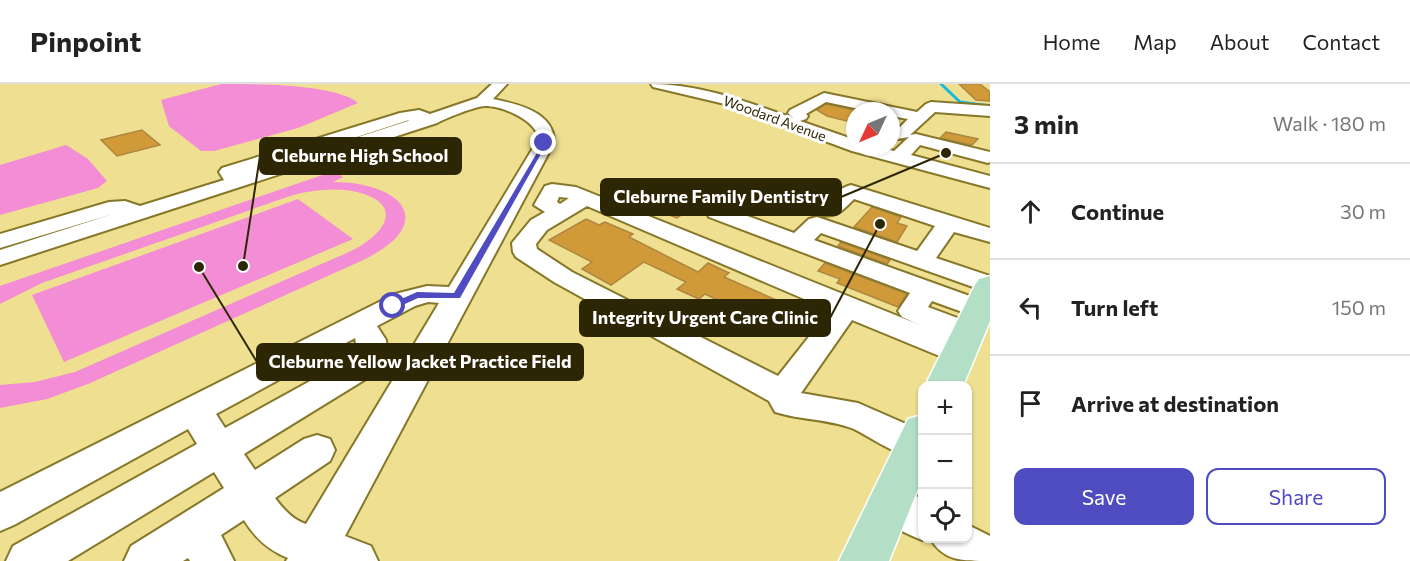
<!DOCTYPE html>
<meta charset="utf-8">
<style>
:root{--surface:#fff;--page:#f6f6f6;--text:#222;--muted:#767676;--line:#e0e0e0;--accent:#4f4cc2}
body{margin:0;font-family:Commissioner,sans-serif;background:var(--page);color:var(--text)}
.controls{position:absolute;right:18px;bottom:18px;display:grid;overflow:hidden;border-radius:12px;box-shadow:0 2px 4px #0004}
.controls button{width:54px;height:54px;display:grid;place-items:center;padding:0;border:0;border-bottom:2px solid var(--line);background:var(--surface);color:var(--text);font:30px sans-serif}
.compass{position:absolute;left:846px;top:18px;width:54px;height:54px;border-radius:50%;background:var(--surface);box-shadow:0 2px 4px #0004;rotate:226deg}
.stop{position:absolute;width:18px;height:18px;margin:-14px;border:4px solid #4f4cc2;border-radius:50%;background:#fff}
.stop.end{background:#4f4cc2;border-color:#fff;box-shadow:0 2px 6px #0008}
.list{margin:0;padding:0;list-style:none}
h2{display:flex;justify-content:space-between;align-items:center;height:78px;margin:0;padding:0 24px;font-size:26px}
h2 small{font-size:20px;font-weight:400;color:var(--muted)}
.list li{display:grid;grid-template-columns:39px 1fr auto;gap:18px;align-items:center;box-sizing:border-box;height:96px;padding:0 24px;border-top:2px solid var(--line)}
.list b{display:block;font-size:22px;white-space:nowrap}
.list em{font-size:20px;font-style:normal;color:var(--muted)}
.actions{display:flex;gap:12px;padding:18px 24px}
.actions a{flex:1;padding:14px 0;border:2px solid var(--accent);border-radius:12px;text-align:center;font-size:21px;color:var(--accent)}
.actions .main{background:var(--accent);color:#fff}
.icon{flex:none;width:33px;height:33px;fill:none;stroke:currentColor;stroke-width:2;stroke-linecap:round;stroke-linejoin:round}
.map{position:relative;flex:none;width:990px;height:477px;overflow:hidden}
header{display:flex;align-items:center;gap:36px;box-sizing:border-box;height:84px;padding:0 30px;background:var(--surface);border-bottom:2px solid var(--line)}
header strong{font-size:28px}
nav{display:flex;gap:33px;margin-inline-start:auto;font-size:21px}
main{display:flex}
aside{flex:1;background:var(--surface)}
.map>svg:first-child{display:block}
</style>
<header>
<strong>Pinpoint</strong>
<nav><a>Home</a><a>Map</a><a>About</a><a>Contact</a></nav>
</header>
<main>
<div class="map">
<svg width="990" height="477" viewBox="0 0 990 477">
<rect width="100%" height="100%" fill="#eedf91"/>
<!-- green -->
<g fill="#f38dd6">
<path d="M221 0C255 0 336 0 358 19L298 44 214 67H201L169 42 161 16Z"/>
<polygon points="66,61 88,75 107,97 98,104 0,131 0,81"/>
<path d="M334 87 343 93 333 98C403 98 440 140 361 177L88 300 47 315 0 324V301L35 298 75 288 349 168C381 154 409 121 357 108 334 103 310 106 287 113L42 199 0 220V202Z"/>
<polygon points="298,115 353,155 64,278 32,211"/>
</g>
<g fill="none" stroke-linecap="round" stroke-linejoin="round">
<!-- stream -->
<polyline stroke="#14bade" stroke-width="3" points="941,0 960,18 990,22"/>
</g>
<!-- building -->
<g fill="#d09a38" stroke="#ae8642" stroke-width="1.5">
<polygon points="959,0 980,0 990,8 990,17 976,16"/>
<polygon points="826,20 858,27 855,27 855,39 827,32 817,26"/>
<polygon points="142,46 160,61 117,72 101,56"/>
<polygon points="946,48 978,55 972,61 940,54"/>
<polygon points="661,105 699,119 677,134 638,119"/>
<polygon points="872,123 901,133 897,139 907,142 897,158 854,143"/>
<polygon points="586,135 599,141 605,138 633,150 629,153 698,188 708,179 729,189 724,193 790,222 771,242 705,210 699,215 677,205 686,198 644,178 611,201 582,185 592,178 549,156"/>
<polygon points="841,158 890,176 887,180 838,162"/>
<polygon points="825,179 907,210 898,223 837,199 840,195 818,187"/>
</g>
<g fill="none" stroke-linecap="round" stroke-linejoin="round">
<!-- minor casing -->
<g stroke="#867729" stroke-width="4">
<g id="minor">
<path d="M492 0H507L493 15C517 20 555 28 554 59L345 452 371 462 378 477H286L288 474C268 466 255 454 244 436L221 451 234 477H190L188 474 183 477H124L131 462 224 404 214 388 68 477H6L13 462 197 360 188 345 14 441 0 447V408L395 210 427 202 449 203 536 59 537 49C530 34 502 22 485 22 476 22 444 35 437 39L0 181V166L113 130 0 164V150L109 118 125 117 140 122 224 96 219 88 222 84 400 29 419 26 430 30 477 14ZM409 36 240 91 408 37ZM428 218 439 219 306 440C293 436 283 425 275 414L330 377 335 366 330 355 317 351 304 355 255 386 244 370 374 290 387 265 386 256 377 242 415 222ZM355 254 357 265 352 274 225 344 216 330Z"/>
<path d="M651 0C700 0 747 18 793 34L788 29 790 26 824 9 917 28 926 20 931 18 990 22V32L935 28 910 51 916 50 990 68V78L988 79 920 61 911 71 990 92V104L852 67 725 20 653 3ZM826 18 869 27H891V32L908 35 898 45 891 46V56L909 53 894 67 879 63H855V56L800 37 806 35 808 32 806 30Z"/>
<path d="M552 100 576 103 970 261 974 269 970 277 959 280 852 236 801 309 858 319 922 347V373C906 378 870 353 854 345 830 335 800 336 775 328L769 317 554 198 516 173 513 168 512 159 531 136 545 128 534 121 545 102ZM559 113 569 114 560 120 557 118ZM587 122 830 226 778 292 572 188 537 165 536 160 547 146Z"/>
<path d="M851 101 990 144V158L954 148 936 174 990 192V209L821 149 814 156 989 219V231L979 234 932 217 928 223 979 242 984 249 979 256C958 262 923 242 902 233L898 227 910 209 709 133 706 128 709 123 717 121 794 149 809 135 817 133 917 167 935 142 854 115C844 125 837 134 822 131L819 126C826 116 839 104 851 101Z"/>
<path d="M890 399 922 415V454H926L922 456C902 448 879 437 870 417L876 404Z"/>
<path d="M968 441 990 452V477C962 477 943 477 930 454H968Z"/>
</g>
</g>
<!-- major casing -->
<g stroke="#fff" stroke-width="3">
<g id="major">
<polygon points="990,192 990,237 963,302 925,302 975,201 979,195"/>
<polygon points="922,331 922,395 889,477 839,477 908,335"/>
</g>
</g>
<!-- minor -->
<use href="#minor" fill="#fff" fill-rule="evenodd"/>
<!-- major -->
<use href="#major" fill="#b3dfc6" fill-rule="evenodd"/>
</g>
<!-- route -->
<polygon fill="#4f4cc2" points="544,57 547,59 460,214 418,214 396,224 390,224 390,220 417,208 454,209"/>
<g text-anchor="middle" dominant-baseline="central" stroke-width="6" stroke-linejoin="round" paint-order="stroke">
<!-- far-street labels -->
<g font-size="14" fill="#2c2605" stroke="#fefefe">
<text transform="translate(775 34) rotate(20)">Woodard Avenue</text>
</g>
</g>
<!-- callouts -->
<path fill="none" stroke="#2c2605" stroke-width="2" d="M243 182L260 72M946 69L841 113M880 140L830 234M199 183L257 278"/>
<g fill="#2c2605" stroke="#fefefe" stroke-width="2">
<circle cx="243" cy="182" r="6"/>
<circle cx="946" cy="69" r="6"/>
<circle cx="880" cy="140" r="6"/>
<circle cx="199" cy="183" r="6"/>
</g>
<g fill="#2c2605" stroke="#2c2605" stroke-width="2">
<rect x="260" y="54" width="201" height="36" rx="6"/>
<rect x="601" y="95" width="240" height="36" rx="6"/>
<rect x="580" y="216" width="250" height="36" rx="6"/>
<rect x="257" y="260" width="326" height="36" rx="6"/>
</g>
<g font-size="18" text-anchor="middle" font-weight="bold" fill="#fff">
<text x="360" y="78">Cleburne High School</text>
<text x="721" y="119">Cleburne Family Dentistry</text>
<text x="705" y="240">Integrity Urgent Care Clinic</text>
<text x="420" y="284">Cleburne Yellow Jacket Practice Field</text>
</g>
</svg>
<div class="controls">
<button>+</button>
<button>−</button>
<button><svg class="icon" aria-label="locate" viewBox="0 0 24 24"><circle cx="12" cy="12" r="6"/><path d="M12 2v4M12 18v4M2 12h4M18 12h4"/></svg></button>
</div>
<svg class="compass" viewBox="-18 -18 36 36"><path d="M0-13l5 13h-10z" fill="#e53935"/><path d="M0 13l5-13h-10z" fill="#767676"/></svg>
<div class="stop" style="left:393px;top:222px"></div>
<div class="stop end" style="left:544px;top:59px"></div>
</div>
<aside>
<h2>3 min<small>Walk · 180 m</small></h2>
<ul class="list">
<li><svg class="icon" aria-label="ahead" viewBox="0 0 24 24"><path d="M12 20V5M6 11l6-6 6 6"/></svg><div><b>Continue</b></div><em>30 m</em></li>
<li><svg class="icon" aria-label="left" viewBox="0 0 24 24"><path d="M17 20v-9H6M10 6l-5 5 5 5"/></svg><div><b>Turn left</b></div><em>150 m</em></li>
<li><svg class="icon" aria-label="arrive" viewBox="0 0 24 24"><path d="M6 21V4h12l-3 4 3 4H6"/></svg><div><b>Arrive at destination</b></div></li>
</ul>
<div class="actions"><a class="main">Save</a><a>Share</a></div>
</aside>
</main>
